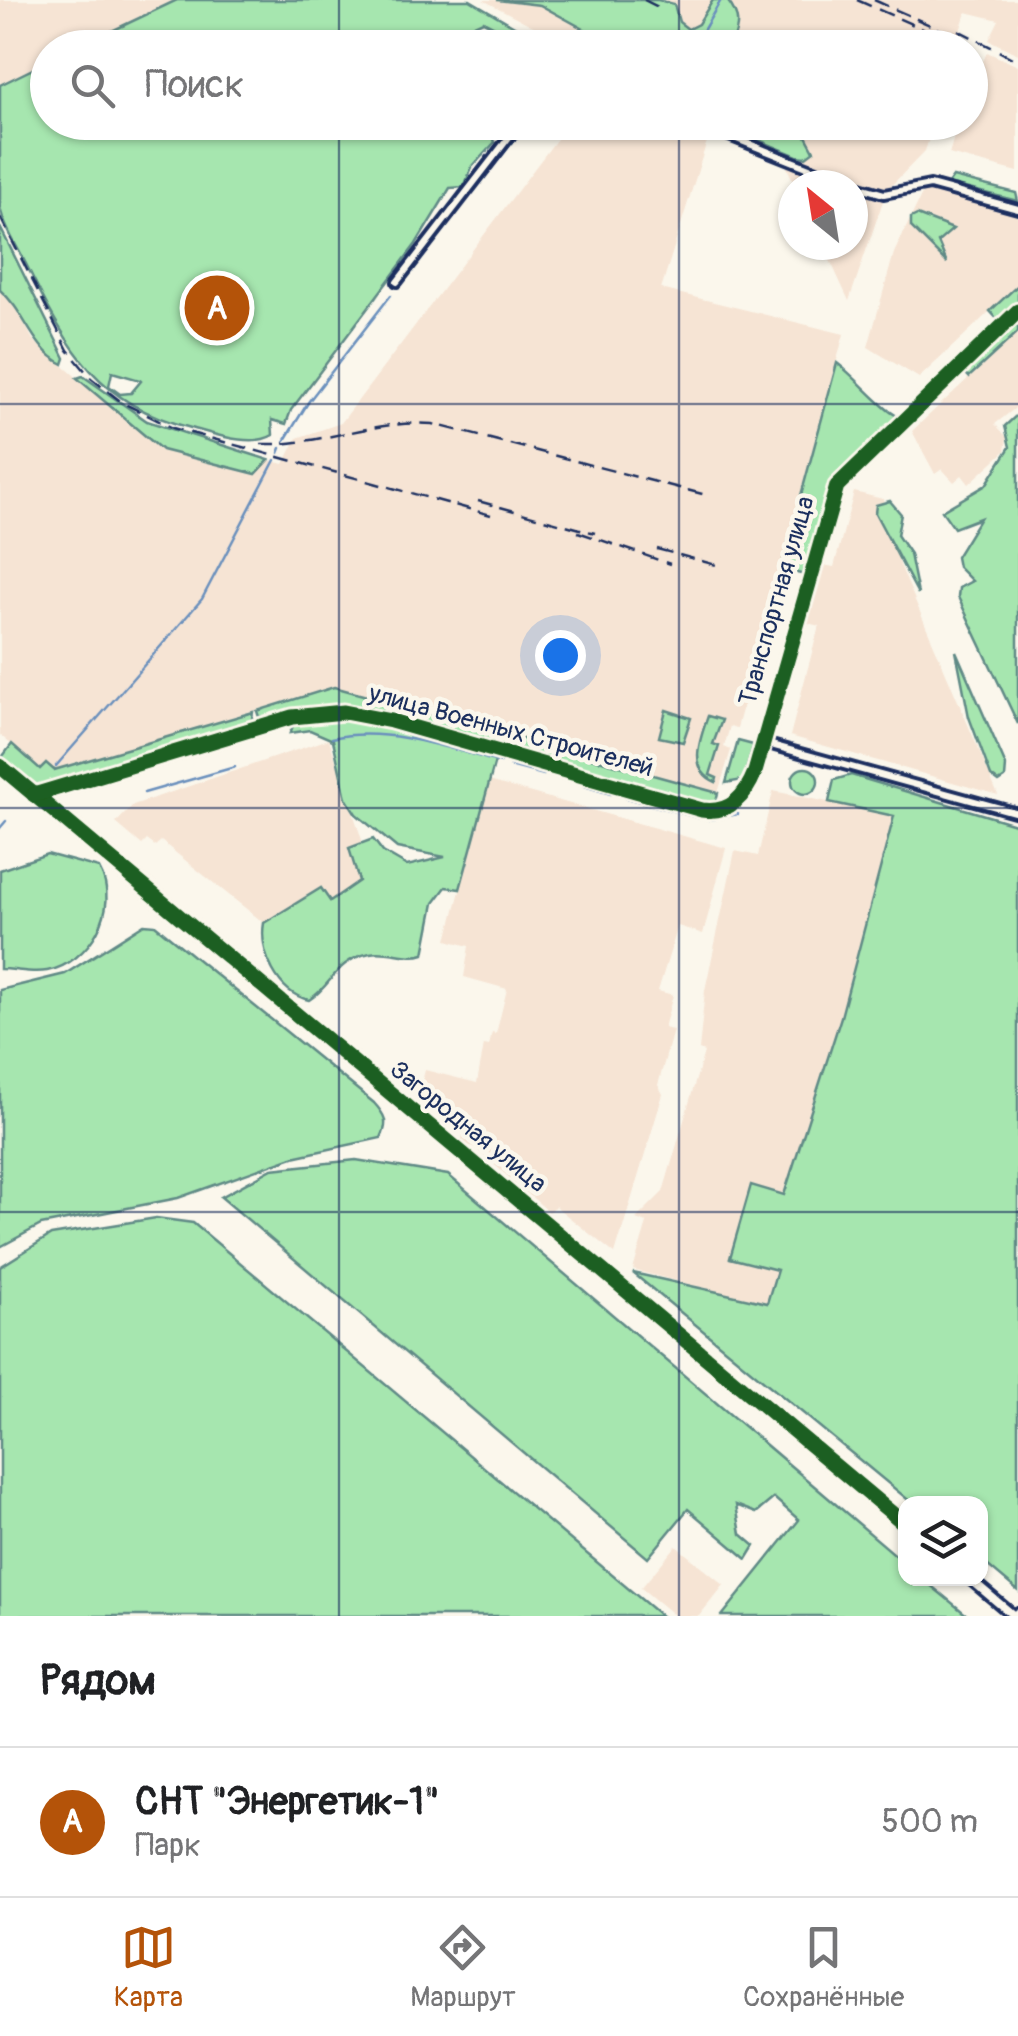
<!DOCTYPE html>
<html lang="ru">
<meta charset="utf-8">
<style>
:root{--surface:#fff;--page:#f2f2f2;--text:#202124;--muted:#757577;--line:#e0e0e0;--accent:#b45309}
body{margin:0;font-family:Pangolin,sans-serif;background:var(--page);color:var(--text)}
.controls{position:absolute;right:30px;bottom:30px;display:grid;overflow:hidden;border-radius:20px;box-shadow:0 2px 8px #0004}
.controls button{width:90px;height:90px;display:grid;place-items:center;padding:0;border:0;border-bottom:2px solid var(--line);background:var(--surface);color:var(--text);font:50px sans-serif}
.compass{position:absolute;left:778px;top:170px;width:90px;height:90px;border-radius:50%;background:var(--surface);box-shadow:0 2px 8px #0004;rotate:330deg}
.you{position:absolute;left:560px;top:655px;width:35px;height:35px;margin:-25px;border:8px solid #fff;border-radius:50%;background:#1a73e8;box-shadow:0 0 0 15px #1a73e833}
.badge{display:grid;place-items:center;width:65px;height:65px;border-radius:50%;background:var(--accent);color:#fff;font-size:32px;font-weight:700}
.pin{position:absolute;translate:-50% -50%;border:5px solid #fff;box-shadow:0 2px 10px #0006}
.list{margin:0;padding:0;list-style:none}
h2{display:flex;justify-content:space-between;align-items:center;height:130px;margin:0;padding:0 40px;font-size:42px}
h2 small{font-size:32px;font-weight:400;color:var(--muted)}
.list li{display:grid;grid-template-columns:65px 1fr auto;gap:30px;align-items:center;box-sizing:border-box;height:150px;padding:0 40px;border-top:2px solid var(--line)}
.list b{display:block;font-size:38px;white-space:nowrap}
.list p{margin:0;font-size:32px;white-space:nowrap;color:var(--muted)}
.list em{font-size:32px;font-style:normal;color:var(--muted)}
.icon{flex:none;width:55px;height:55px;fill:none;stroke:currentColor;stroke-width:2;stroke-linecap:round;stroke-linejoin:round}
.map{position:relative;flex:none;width:1018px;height:1616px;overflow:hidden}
.search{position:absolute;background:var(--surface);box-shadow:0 2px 8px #0004;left:30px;right:30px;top:30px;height:110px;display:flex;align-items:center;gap:25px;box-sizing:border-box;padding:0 35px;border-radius:55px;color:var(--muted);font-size:38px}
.sheet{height:280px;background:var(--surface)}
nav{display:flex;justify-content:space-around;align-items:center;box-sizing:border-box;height:140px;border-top:2px solid var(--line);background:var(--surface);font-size:28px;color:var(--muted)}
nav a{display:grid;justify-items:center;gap:5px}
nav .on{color:var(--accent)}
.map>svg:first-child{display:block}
</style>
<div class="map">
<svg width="1018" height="1616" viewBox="0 0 1018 1616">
<rect width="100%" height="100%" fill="#fbf7ec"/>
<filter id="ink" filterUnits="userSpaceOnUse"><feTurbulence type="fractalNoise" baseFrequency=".01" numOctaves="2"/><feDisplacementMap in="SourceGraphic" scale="20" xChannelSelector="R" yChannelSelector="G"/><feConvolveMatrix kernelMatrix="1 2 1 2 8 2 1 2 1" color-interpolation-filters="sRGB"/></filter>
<g filter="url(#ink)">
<!-- built -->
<g fill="#f6e4d4">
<polygon points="0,0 177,0 78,47 48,48 47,62 0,85"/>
<polygon points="483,0 1018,0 1018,54 989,40 999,20 966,12 955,47 573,47"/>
<polygon points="987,52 1018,66 1018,172 949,154 958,123 970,122 971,90"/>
<polygon points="569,123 670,123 708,138 661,289 844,334 737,728 730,726 724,747 731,750 718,793 334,687 54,770 46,764 41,769 0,735 0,290 12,300 33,340 162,450 256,474 269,460 284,464 297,438 341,423"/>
<polygon points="700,123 934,123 925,151 884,193"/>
<polygon points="784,161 845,185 795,185"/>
<polygon points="853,187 884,198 849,301 823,245 853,245"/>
<polygon points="924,190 1018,216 1018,285 919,378 868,347 894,253"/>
<polygon points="1018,332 1018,406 995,424 1007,437 1005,451 969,484 962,475 954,482 942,469 935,474 912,431"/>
<polygon points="854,492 883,499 900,565 998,795 790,736 819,626 808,623 823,565 834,567"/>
<polygon points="329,739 363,843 350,848 360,880 329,901 320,888 264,923 161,841 155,846 147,840 142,845 116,823 133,805"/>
<polygon points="489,781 726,848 703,934 678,926 658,991 673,995 664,1028 673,1030 658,1085 663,1094 615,1254 555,1206 549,1212 474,1147 461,1143 467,1119 417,1102 425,1070 477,1083 484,1045 489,1046 492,1033 496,1034 507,989 464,977 469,946 447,940"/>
<polygon points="773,791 894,815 841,1017 784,1195 751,1185 730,1257 777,1270 767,1304 633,1270 647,1223 636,1219 663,1192 704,1052 699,1050 705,990 735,851 758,856"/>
<polygon points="676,1546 724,1585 699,1616 675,1616 641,1588"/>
</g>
<!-- green -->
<g fill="#a6e6af" stroke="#608a86" stroke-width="2.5" fill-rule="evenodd">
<polygon points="177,0 470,0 550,47 533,47 483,21 472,26 476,47 78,47"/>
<path d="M497 0H658L674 4 679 22 688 29 698 24 713 0H727C741 18 739 26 731 47H636L613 36 595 35 540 5Z"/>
<path d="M47 62 48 122H445L491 133 495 142 472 167 464 187 450 188 416 244 291 410 286 424 272 420 273 435C252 448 214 434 191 428 99 404 69 351 29 270 20 251 4 228 0 207 0 170 0 123 0 85ZM112 372 140 380 141 381 131 393 120 394 109 386Z"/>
<polygon points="718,123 799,123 814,151 806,157 797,156"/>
<polygon points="953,177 1016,193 1018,201 948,184"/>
<polygon points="917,215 953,229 938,242 947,263 911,227 911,218"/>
<path d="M0 227 65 358 63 364C31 348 26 312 0 290Z"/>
<polygon points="1018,285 1018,303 999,321 990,311"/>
<polygon points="1018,317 1018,332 969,377 962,370"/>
<path d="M837 363C854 375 885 412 898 416L833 482 805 575 781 569Z"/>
<polygon points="83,376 147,421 269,460 256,474 162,450 77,378"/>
<polygon points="1018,414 1018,724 958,597 959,588 972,581 958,567 956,557 980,518 954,528 942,511 986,485 1010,447 1005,426"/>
<polygon points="890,501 901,514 897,535 910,554 918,594 875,513 876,505"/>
<polygon points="956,651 1006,766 1005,778 999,782 991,776 969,717"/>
<polygon points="334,687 718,793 714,808 705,807 366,711 322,708 259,717 257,711"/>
<polygon points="666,710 691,718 683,742 659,737"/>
<polygon points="253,712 251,724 43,786 30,785 0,760 12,744 40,769 46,763 54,770"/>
<path d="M708 716 722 720 713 744 719 746 710 775 717 778 716 782C687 770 700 739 708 716Z"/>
<path d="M323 718 397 728 490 754 495 761 460 889 446 887 434 903 424 954C408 960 388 949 370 953 334 961 334 984 309 1000 277 993 259 952 264 923L321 888 330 901 359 881 349 848 373 839 383 852 407 866 445 857 397 848 356 814 346 798 333 740 310 730 290 733 294 724Z"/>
<polygon points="738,741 753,745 743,780 726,783"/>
<circle cx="805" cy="781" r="13"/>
<polygon points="851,775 1018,825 1018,1591 981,1560 980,1504 912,1503 633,1273 767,1303 777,1270 730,1258 751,1185 784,1195 841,1017 894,816 829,802 834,780"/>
<path d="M47 854 99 868C122 908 89 963 47 971 32 974 15 969 0 969V870Z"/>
<path d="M144 924 155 925 374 1103C385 1115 389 1122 381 1138L293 1157 178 1198 41 1225 0 1247V990L65 974Z"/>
<polygon points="356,1160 448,1175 905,1563 906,1578 923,1579 968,1616 722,1616 799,1520 774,1498 756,1513 736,1505 741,1534 755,1546 747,1559 688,1509 648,1558 221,1197 272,1169"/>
<polygon points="156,1218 193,1223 661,1616 0,1616 0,1267 51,1235"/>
</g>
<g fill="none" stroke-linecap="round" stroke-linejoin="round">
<!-- stream -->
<g stroke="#6b90bd" stroke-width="2.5">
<polyline points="693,48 721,0"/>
<polyline points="407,275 514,140 544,122"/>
<polyline points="285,440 309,401 391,295"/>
<polyline points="279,453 281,448"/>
<path d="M332 738C387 726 448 748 501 763"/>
<polyline points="56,766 202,599 275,460"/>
<polyline points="510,766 544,775"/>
<polyline points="584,786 611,794"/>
<polyline points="144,793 235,767"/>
<polyline points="626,798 698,818"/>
<polyline points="709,820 738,814"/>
<polyline points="0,828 6,821"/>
</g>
<!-- minor casing -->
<g stroke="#1b2f5e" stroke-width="14">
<g id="minor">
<polyline points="694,122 852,185"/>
<polyline points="853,185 884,194 930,185 1018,209"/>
<polyline points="397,282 510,136 532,122"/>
<polyline points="764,743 1018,813"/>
</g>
</g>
<!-- tertiary casing -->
<g stroke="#1b2f5e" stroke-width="15">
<g id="tertiary">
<polyline points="0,766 906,1525"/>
<path d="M34 795 292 717 344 712 391 721 702 810C730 814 745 797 755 772L837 486 1018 311"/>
<polyline points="969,1578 1014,1616"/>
</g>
</g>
<!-- secondary casing -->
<g stroke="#1b2f5e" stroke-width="16">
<polyline id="secondary" points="1016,1616 1018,1613"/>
</g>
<!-- minor -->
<use href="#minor" stroke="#fbf7ec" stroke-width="6"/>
<!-- tertiary -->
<use href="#tertiary" stroke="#fbf7ec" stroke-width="8"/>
<!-- secondary -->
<use href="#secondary" stroke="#fbf7ec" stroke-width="9"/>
<!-- rail -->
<g stroke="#1b2f5e" stroke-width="2.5" stroke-dasharray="15 8" stroke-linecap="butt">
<polyline points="644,0 662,9"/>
<polyline points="857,0 925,30 968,42 874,0"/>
<polyline points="958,30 1016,60"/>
<polyline points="0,217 68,350 91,378 123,403 173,428 491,515"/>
<path d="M261 444C319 446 375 419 433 424L706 495"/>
<polyline points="478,501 595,533"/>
<polyline points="578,532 670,564"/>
<polyline points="657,549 720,566"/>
</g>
<!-- cycleway casing -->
<g stroke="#fbf7ec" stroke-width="21">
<g id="cycleway">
<polyline points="0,766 906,1525"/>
<path d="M34 795 292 717 344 712 391 721 702 810C730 814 745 797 755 772L837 486 1018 311"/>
</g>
</g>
<!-- cycleway -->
<use href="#cycleway" stroke="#1b5e20" stroke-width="15"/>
</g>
</g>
<!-- grid -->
<path fill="none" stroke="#1b2f5e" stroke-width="2.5" stroke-opacity="0.55" d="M339 0V48M679 0V48M339 122V1616M679 122V1616M0 404H1018M0 808H1018M0 1212H1018"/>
<g text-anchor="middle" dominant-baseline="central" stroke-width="9" stroke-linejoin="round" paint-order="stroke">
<!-- street labels -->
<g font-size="25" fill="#1b2f5e" stroke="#fbf7ec">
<text transform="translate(777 601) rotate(-74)">Транспортная улица</text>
<text transform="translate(511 731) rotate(15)">улица Военных Строителей</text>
<text transform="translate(468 1127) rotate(39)">Загородная улица</text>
</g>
</g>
</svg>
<div class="controls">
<button><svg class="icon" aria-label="layers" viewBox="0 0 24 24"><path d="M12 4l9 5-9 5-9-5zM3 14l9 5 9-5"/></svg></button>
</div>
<svg class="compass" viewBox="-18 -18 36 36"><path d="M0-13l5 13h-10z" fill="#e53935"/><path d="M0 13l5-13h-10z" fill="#757577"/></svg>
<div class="you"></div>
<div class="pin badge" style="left:217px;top:308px">A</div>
<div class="search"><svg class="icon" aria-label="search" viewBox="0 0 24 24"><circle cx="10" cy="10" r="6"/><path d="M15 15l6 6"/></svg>Поиск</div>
</div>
<section class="sheet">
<h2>Рядом<small></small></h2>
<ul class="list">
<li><span class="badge">A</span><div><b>СНТ &quot;Энергетик-1&quot;</b><p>Парк</p></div><em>500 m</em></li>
</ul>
</section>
<nav>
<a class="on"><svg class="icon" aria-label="map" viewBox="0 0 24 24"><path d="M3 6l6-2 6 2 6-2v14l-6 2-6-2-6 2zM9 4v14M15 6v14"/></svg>Карта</a>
<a><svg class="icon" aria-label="directions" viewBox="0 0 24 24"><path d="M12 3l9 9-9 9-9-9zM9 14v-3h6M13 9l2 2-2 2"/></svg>Маршрут</a>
<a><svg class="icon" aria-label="saved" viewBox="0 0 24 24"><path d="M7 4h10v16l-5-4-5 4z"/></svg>Сохранённые</a>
</nav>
